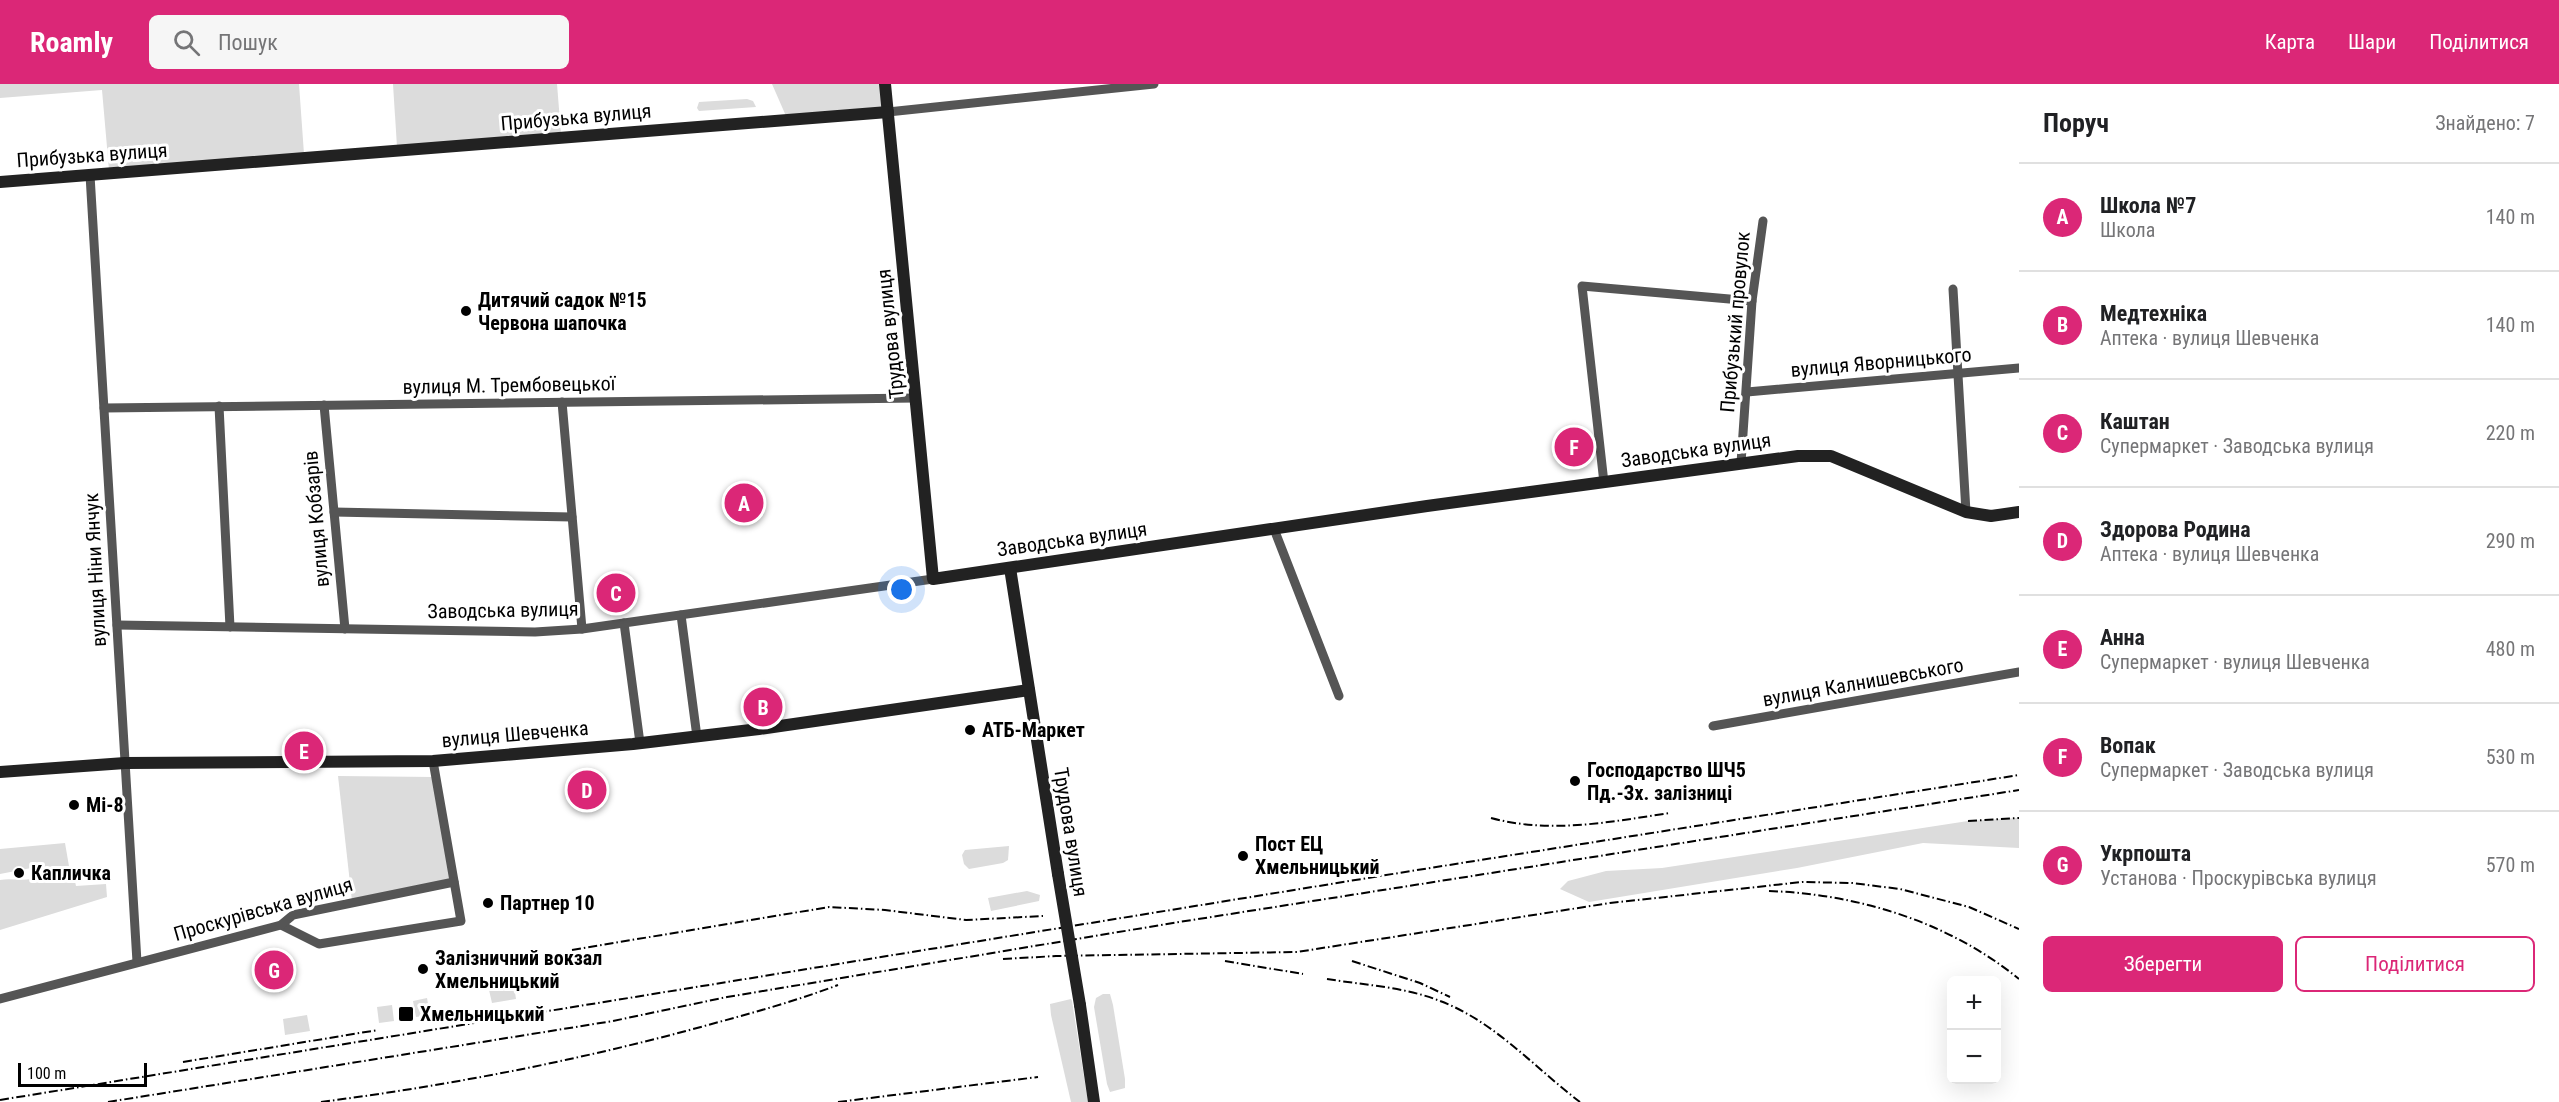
<!DOCTYPE html>
<html lang="uk">
<meta charset="utf-8">
<style>
:root{--surface:#fff;--page:#f6f6f6;--text:#202124;--muted:#757577;--line:#e0e0e0;--accent:#db2777}
body{margin:0;font-family:"Roboto Condensed",sans-serif;background:var(--page);color:var(--text)}
.controls{position:absolute;right:18px;bottom:18px;display:grid;overflow:hidden;border-radius:9px;box-shadow:0 6px 24px #0002}
.controls button{width:54px;height:54px;display:grid;place-items:center;padding:0;border:0;border-bottom:2px solid var(--line);background:var(--surface);color:var(--text);font:30px sans-serif}
.scale{position:absolute;left:18px;bottom:15px;width:129px;box-sizing:border-box;padding-left:6px;border:3px solid #000;border-top:0;font-size:16px;line-height:21px;white-space:nowrap;color:#000;-webkit-text-stroke:4px #fff;paint-order:stroke}
.you{position:absolute;left:902px;top:506px;width:21px;height:21px;margin:-15px;border:4px solid #fff;border-radius:50%;background:#1a73e8;box-shadow:0 0 0 9px #1a73e833}
.badge{display:grid;place-items:center;width:39px;height:39px;border-radius:50%;background:var(--accent);color:#fff;font-size:20px;font-weight:700}
.pin{position:absolute;translate:-50% -50%;border:3px solid #fff;box-shadow:0 2px 6px #0006}
.list{margin:0;padding:0;list-style:none}
h2{display:flex;justify-content:space-between;align-items:center;height:78px;margin:0;padding:0 24px;font-size:26px}
h2 small{font-size:20px;font-weight:400;color:var(--muted)}
.list li{display:grid;grid-template-columns:39px 1fr auto;gap:18px;align-items:center;box-sizing:border-box;height:108px;padding:0 24px;border-top:2px solid var(--line)}
.list b{display:block;font-size:22px;white-space:nowrap}
.list p{margin:0;font-size:20px;white-space:nowrap;color:var(--muted)}
.list em{font-size:20px;font-style:normal;color:var(--muted)}
.actions{display:flex;gap:12px;padding:18px 24px}
.actions a{flex:1;padding:14px 0;border:2px solid var(--accent);border-radius:9px;text-align:center;font-size:21px;color:var(--accent)}
.actions .main{background:var(--accent);color:#fff}
.icon{flex:none;width:33px;height:33px;fill:none;stroke:currentColor;stroke-width:2;stroke-linecap:round;stroke-linejoin:round}
.map{position:relative;flex:none;width:2019px;height:1018px;overflow:hidden}
header{display:flex;align-items:center;gap:36px;box-sizing:border-box;height:84px;padding:0 30px;background:var(--accent);color:#fff}
header strong{font-size:28px}
nav{display:flex;gap:33px;margin-inline-start:auto;font-size:21px}
.search{width:420px;height:54px;background:var(--page);display:flex;align-items:center;gap:15px;box-sizing:border-box;padding:0 21px;border-radius:9px;color:var(--muted);font-size:22px}
main{display:flex}
aside{flex:1;background:var(--surface)}
.map>svg:first-child{display:block}
</style>
<header>
<strong>Roamly</strong>
<div class="search"><svg class="icon" aria-label="search" viewBox="0 0 24 24"><circle cx="10" cy="10" r="6"/><path d="M15 15l6 6"/></svg>Пошук</div>
<nav><a>Карта</a><a>Шари</a><a>Поділитися</a></nav>
</header>
<main>
<div class="map">
<svg width="2019" height="1018" viewBox="0 0 2019 1018">
<rect width="100%" height="100%" fill="#fff"/>
<!-- green -->
<g fill="#dcdcdc">
<polygon points="0,0 299,0 304,70 109,86 102,6 0,14"/>
<polygon points="393,0 557,0 561,50 397,63"/>
<polygon points="772,0 881,0 884,25 786,32"/>
<polygon points="747,15 753,17 756,23 699,27 697,24 699,18"/>
<polygon points="338,692 434,693 454,798 352,817"/>
<polygon points="2019,734 2019,764 1923,759 1797,784 1589,818 1560,805 1568,797 1606,787 1662,784 1968,737"/>
<path d="M65 759 70 788H73L76 802 106 800 107 813 0 846V796C11 794 20 797 31 795L33 790 31 784 0 790V765Z"/>
<polygon points="1009,762 1008,776 1003,779 969,785 964,780 962,771 965,766"/>
<polygon points="1027,807 1040,811 1039,817 991,827 988,814"/>
<polygon points="514,902 516,915 492,919 489,906"/>
<polygon points="1103,910 1110,910 1113,921 1125,995 1125,1004 1110,1008 1107,1000 1094,923 1096,914"/>
<polygon points="427,914 430,931 416,933 413,917"/>
<polygon points="1071,915 1072,917 1088,1018 1071,1018 1051,931 1050,920"/>
<polygon points="392,921 394,937 379,939 377,923"/>
<polygon points="307,931 310,947 285,951 283,935"/>
</g>
<g fill="none" stroke-linecap="round" stroke-linejoin="round">
<!-- street -->
<g stroke="#555" stroke-width="9">
<polyline points="888,28 1154,0"/>
<polyline points="90,91 137,878"/>
<polyline points="1953,205 1966,428"/>
<polyline points="1747,308 2019,284"/>
<polyline points="562,318 582,545"/>
<polyline points="324,321 345,545"/>
<polyline points="219,322 230,543"/>
<polyline points="104,324 916,314"/>
<polyline points="1741,379 1752,217 1763,137"/>
<polyline points="1604,399 1582,202 1752,217"/>
<polyline points="334,428 572,433"/>
<polyline points="1274,445 1339,612"/>
<polyline points="681,531 697,653"/>
<polyline points="624,539 640,659"/>
<polyline points="117,541 535,548 582,545 933,495"/>
<polyline points="1713,642 2019,588"/>
<polyline points="281,841 319,860 461,837 433,677"/>
<polyline points="0,915 281,841 293,831 454,798"/>
</g>
<!-- secondary -->
<g stroke="#222" stroke-width="12">
<polyline points="885,0 933,495 1427,422 1798,372 1831,372 1966,428 1991,432 2019,428"/>
<polyline points="0,98 888,28"/>
<polyline points="1010,484 1058,790"/>
<polyline points="0,688 125,679 433,677 633,660 759,645 1029,606"/>
<polyline points="1080,921 1094,1018"/>
</g>
<!-- rail -->
<g stroke="#000" stroke-width="2" stroke-dasharray="9 3 1.5 3" stroke-linecap="butt">
<path d="M1491 734C1551 750 1609 738 1670 729"/>
<polyline points="1968,737 2019,734"/>
<path d="M1769 807C1858 810 1949 838 2019 895"/>
<polyline points="572,866 829,823 885,826 966,836 1043,832"/>
<polyline points="1003,875 1056,872 1297,868 1610,819 1802,798 1852,799 1900,805 1969,823 2019,845"/>
<polyline points="1225,877 1303,890"/>
<polyline points="1352,877 1420,899 1450,913"/>
<path d="M1327 895C1364 901 1405 903 1440 917 1494 937 1535 984 1580 1018"/>
<polyline points="183,978 378,946"/>
<polyline points="0,1016 1411,787 2019,691"/>
<polyline points="108,1018 613,937 727,913 1173,839 2019,706"/>
<path d="M321 1018C452 1001 581 976 708 941 752 929 796 917 838 901"/>
<polyline points="838,1018 1038,993"/>
</g>
<!-- secondary-bridge -->
<polyline stroke="#222" stroke-width="12" points="1058,790 1080,921"/>
</g>
<!-- markers -->
<g fill="#000" stroke="#fff" stroke-width="2">
<circle cx="466" cy="227" r="6"/>
<circle cx="970" cy="646" r="6"/>
<circle cx="1575" cy="697" r="6"/>
<circle cx="74" cy="721" r="6"/>
<circle cx="1243" cy="772" r="6"/>
<circle cx="19" cy="789" r="6"/>
<circle cx="488" cy="819" r="6"/>
<circle cx="423" cy="885" r="6"/>
<rect x="398" y="922" width="16" height="16" rx="3"/>
</g>
<g text-anchor="middle" dominant-baseline="central" stroke-width="6" stroke-linejoin="round" paint-order="stroke">
<!-- street labels -->
<g font-size="20" fill="#000" stroke="#fff">
<text transform="translate(576 33) rotate(-5)">Прибузька вулиця</text>
<text transform="translate(92 71) rotate(-4)">Прибузька вулиця</text>
<text transform="translate(1735 238) rotate(-85)">Прибузький провулок</text>
<text transform="translate(890 250) rotate(-96)">Трудова вулиця</text>
<text transform="translate(1881 278) rotate(-5)">вулиця Яворницького</text>
<text transform="translate(509 301) rotate(-1)">вулиця М. Трембовецької</text>
<text transform="translate(1696 366) rotate(-8)">Заводська вулиця</text>
<text transform="translate(316 435) rotate(-95)">вулиця Кобзарів</text>
<text transform="translate(1072 455) rotate(-8)">Заводська вулиця</text>
<text transform="translate(95 486) rotate(-93)">вулиця Ніни Янчук</text>
<text transform="translate(503 526) rotate(-1)">Заводська вулиця</text>
<text transform="translate(1863 598) rotate(-10)">вулиця Калнишевського</text>
<text transform="translate(515 650) rotate(-5)">вулиця Шевченка</text>
<text transform="translate(1071 748) rotate(81)">Трудова вулиця</text>
<text transform="translate(263 825) rotate(-16)">Проскурівська вулиця</text>
</g>
<!-- poi labels -->
<g font-size="20" font-weight="bold" fill="#000" stroke="#fff" text-anchor="start">
<text x="478" y="216">Дитячий садок №15<tspan x="478" dy="23">Червона шапочка</tspan></text>
<text x="982" y="646">АТБ-Маркет</text>
<text x="1587" y="686">Господарство ШЧ5<tspan x="1587" dy="23">Пд.-Зх. залізниці</tspan></text>
<text x="86" y="721">Mi-8</text>
<text x="1255" y="760">Пост ЕЦ<tspan x="1255" dy="23">Хмельницький</tspan></text>
<text x="31" y="789">Капличка</text>
<text x="500" y="819">Партнер 10</text>
<text x="435" y="874">Залізничний вокзал<tspan x="435" dy="23">Хмельницький</tspan></text>
<text x="420" y="930">Хмельницький</text>
</g>
</g>
</svg>
<div class="controls">
<button>+</button>
<button>−</button>
</div>
<div class="scale">100 m</div>
<div class="you"></div>
<div class="pin badge" style="left:744px;top:419px">A</div>
<div class="pin badge" style="left:763px;top:623px">B</div>
<div class="pin badge" style="left:616px;top:509px">C</div>
<div class="pin badge" style="left:587px;top:706px">D</div>
<div class="pin badge" style="left:304px;top:667px">E</div>
<div class="pin badge" style="left:1574px;top:363px">F</div>
<div class="pin badge" style="left:274px;top:886px">G</div>
</div>
<aside>
<h2>Поруч<small>Знайдено: 7</small></h2>
<ul class="list">
<li><span class="badge">A</span><div><b>Школа №7</b><p>Школа</p></div><em>140 m</em></li>
<li><span class="badge">B</span><div><b>Медтехніка</b><p>Аптека · вулиця Шевченка</p></div><em>140 m</em></li>
<li><span class="badge">C</span><div><b>Каштан</b><p>Супермаркет · Заводська вулиця</p></div><em>220 m</em></li>
<li><span class="badge">D</span><div><b>Здорова Родина</b><p>Аптека · вулиця Шевченка</p></div><em>290 m</em></li>
<li><span class="badge">E</span><div><b>Анна</b><p>Супермаркет · вулиця Шевченка</p></div><em>480 m</em></li>
<li><span class="badge">F</span><div><b>Вопак</b><p>Супермаркет · Заводська вулиця</p></div><em>530 m</em></li>
<li><span class="badge">G</span><div><b>Укрпошта</b><p>Установа · Проскурівська вулиця</p></div><em>570 m</em></li>
</ul>
<div class="actions"><a class="main">Зберегти</a><a>Поділитися</a></div>
</aside>
</main>
